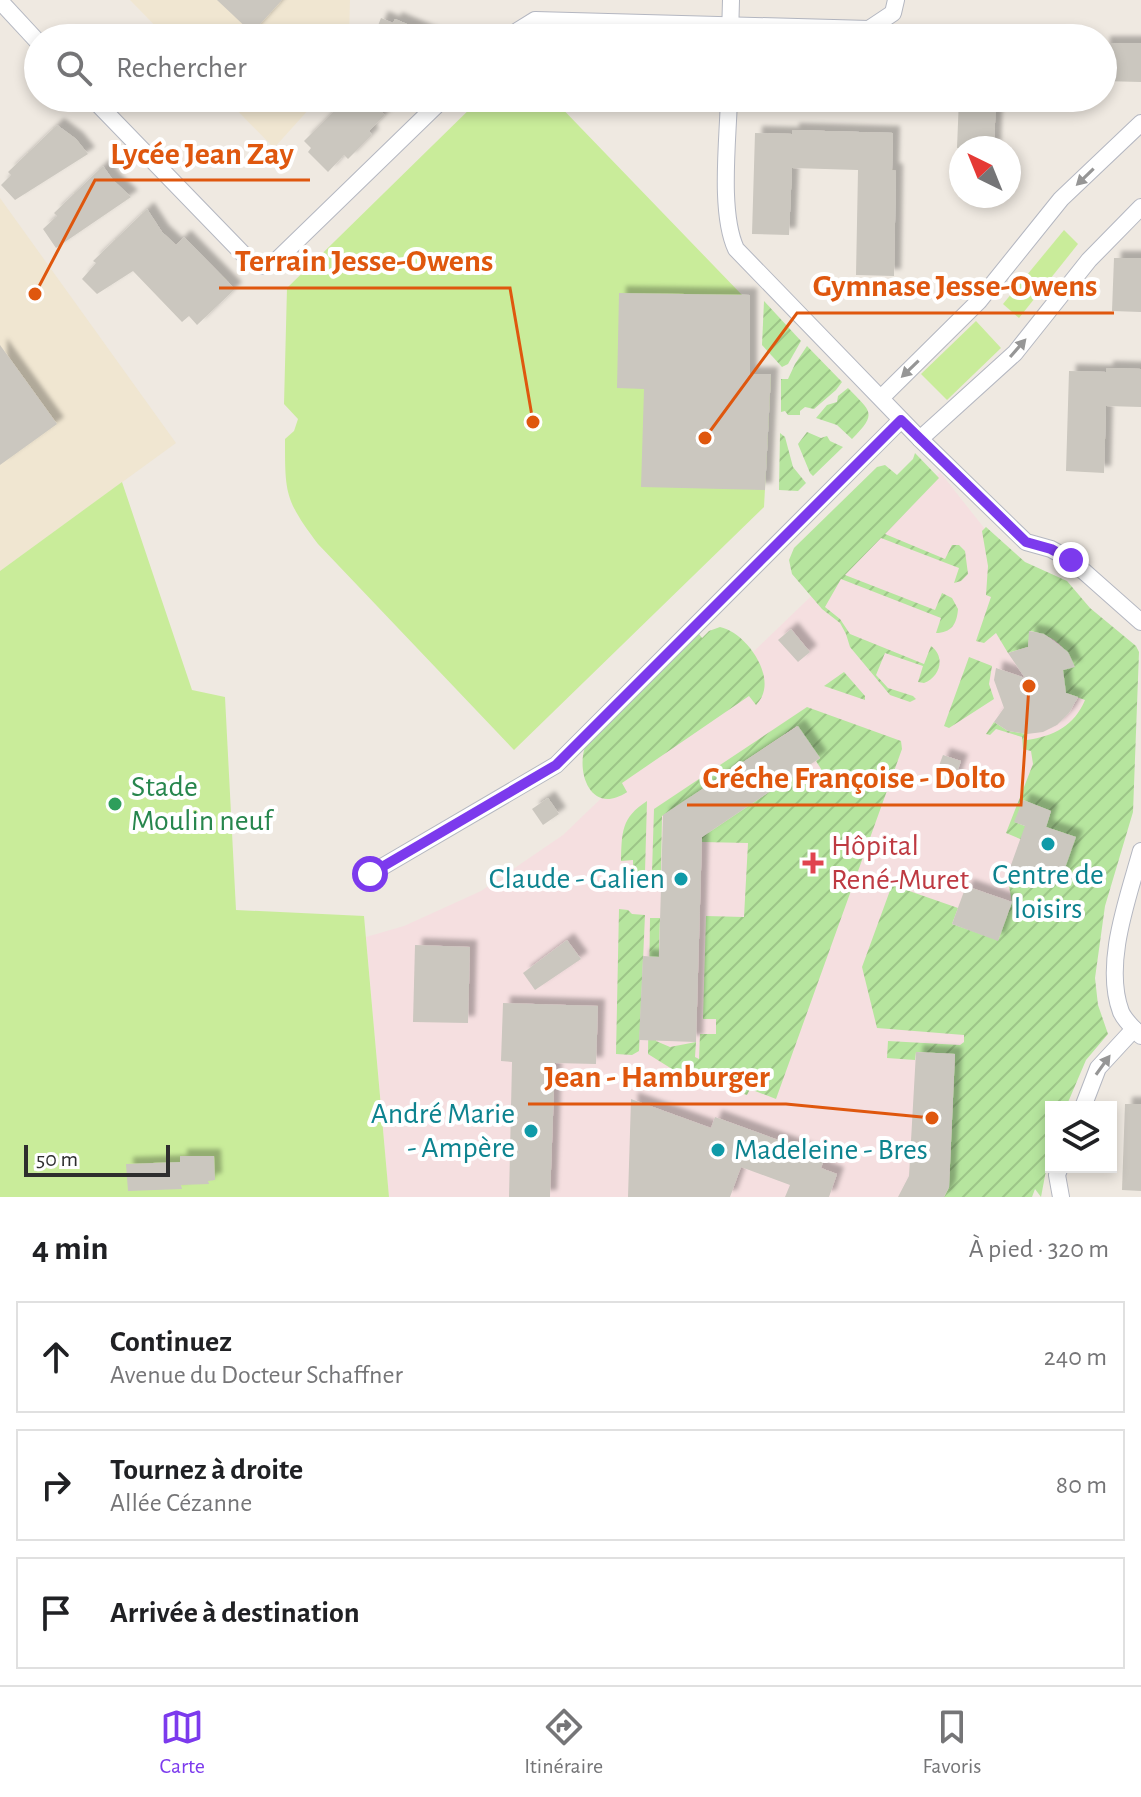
<!DOCTYPE html>
<html lang="fr">
<meta charset="utf-8">
<style>
:root{--surface:#fff;--page:#f6f6f6;--text:#202124;--muted:#757577;--line:#e0e0e0;--accent:#7c3aed}
body{margin:0;font-family:"Alegreya Sans",sans-serif;background:var(--page);color:var(--text)}
.controls{position:absolute;right:24px;bottom:24px;display:grid;overflow:hidden;border-radius:0px;box-shadow:0 4px 12px #0003}
.controls button{width:72px;height:72px;display:grid;place-items:center;padding:0;border:0;border-bottom:2px solid var(--line);background:var(--surface);color:var(--text);font:40px sans-serif}
.compass{position:absolute;left:949px;top:136px;width:72px;height:72px;border-radius:50%;background:var(--surface);box-shadow:0 4px 12px #0003;rotate:317deg}
.scale{position:absolute;left:24px;bottom:20px;width:146px;box-sizing:border-box;padding-left:8px;border:4px solid #2e2e2e;border-top:0;font-size:22px;line-height:28px;white-space:nowrap;color:#2e2e2e;-webkit-text-stroke:6px #fff;paint-order:stroke}
.stop{position:absolute;width:24px;height:24px;margin:-18px;border:6px solid #7c3aed;border-radius:50%;background:#fff}
.stop.end{background:#7c3aed;border-color:#fff;box-shadow:0 2px 8px #0008}
.list{margin:0;padding:0;list-style:none}
h2{display:flex;justify-content:space-between;align-items:center;height:104px;margin:0;padding:0 32px;font-size:34px}
h2 small{font-size:26px;font-weight:400;color:var(--muted)}
.list li{display:grid;grid-template-columns:52px 1fr auto;gap:24px;align-items:center;box-sizing:border-box;height:112px;margin:0 16px 16px;padding:0 16px;border:2px solid var(--line);border-radius:0px}
.list b{display:block;font-size:30px;white-space:nowrap}
.list p{margin:0;font-size:26px;white-space:nowrap;color:var(--muted)}
.list em{font-size:26px;font-style:normal;color:var(--muted)}
.icon{flex:none;width:44px;height:44px;fill:none;stroke:currentColor;stroke-width:2;stroke-linecap:round;stroke-linejoin:round}
.map{position:relative;flex:none;width:1141px;height:1197px;overflow:hidden}
.search{position:absolute;background:var(--surface);box-shadow:0 4px 12px #0003;left:24px;right:24px;top:24px;height:88px;display:flex;align-items:center;gap:20px;box-sizing:border-box;padding:0 28px;border-radius:44px;color:var(--muted);font-size:30px}
.sheet{height:488px;background:var(--surface)}
nav{display:flex;justify-content:space-around;align-items:center;box-sizing:border-box;height:112px;border-top:2px solid var(--line);background:var(--surface);font-size:22px;color:var(--muted)}
nav a{display:grid;justify-items:center;gap:4px}
nav .on{color:var(--accent)}
.map>svg:first-child{display:block}
</style>
<div class="map">
<svg width="1141" height="1197" viewBox="0 0 1141 1197">
<defs>
<pattern id="garden-furrows" width="10" height="10" patternUnits="userSpaceOnUse" patternTransform="scale(2)"><rect width="10" height="10" fill="#b6e59e"/><path d="M-1 1l2-2M0 10L10 0M9 11l2-2" fill="none" stroke="#9dc588"/></pattern>
<filter id="shadow"><feDropShadow dx="7" dy="-7" stdDeviation="2" flood-color="#0004"/></filter>
</defs>
<rect width="100%" height="100%" fill="#efe9e1"/>
<!-- education -->
<g fill="#f0e6d1">
<polygon points="130,0 350,0 349,38 167,38"/>
<polygon points="225,98 319,98 274,148"/>
<polygon points="0,198 176,443 0,571"/>
</g>
<!-- medical -->
<polygon fill="#f5dfe0" points="940,472 1003,552 1100,647 1051,1107 1032,1197 389,1197 366,937 404,926 481,891 563,835"/>
<!-- garden -->
<g fill="url(#garden-furrows)">
<polygon points="764,301 801,341 788,364 782,367 762,345"/>
<polygon points="807,346 842,382 836,390 814,409 805,407 800,411 800,415 788,415 785,411 781,412 781,379 788,379 795,364"/>
<path d="M848 388C871 412 878 413 852 439L837 425 816 418 827 405 837 402 838 396Z"/>
<polygon points="807,432 821,438 827,436 830,441 843,447 813,476 810,473 798,444"/>
<polygon points="780,433 785,437 793,467 806,483 798,491 779,490"/>
<path d="M915 453 939 478 885 534 945 559 952 545H959L965 551 968 574 961 581 954 583 959 568 881 538 845 575 935 610 942 593 952 598 958 609C957 624 951 633 936 633L941 618 841 579 825 607 840 619 850 634 924 664 931 646C946 657 940 677 924 683L918 682 923 666 885 653 876 675 888 688 913 696 916 699 910 702 890 695 850 647 846 634 840 623 822 609 792 574 789 560 794 548 877 467 885 465 897 475 913 459Z"/>
<path d="M986 527 1025 562 1067 581 1090 608 1136 646 1139 652 1133 812 1105 906 1095 978 1098 1005 1108 1034 1086 1060 1066 1107H1051V1144L1041 1197 1035 1189 1032 1197H944L949 1187 955 1054 916 1052 915 1060 887 1058 888 1041 960 1045 964 1042V1035L877 1028 862 967 892 885 958 908 952 924 998 940 1012 902 1007 876 1029 884 1033 875 1059 884 1075 837 1046 827 1051 811 1023 800 1015 822 1030 828 1025 841 1006 833 1033 764 1031 751 1023 749 1022 737 996 729 990 735 986 734 994 722 1008 731 1027 734V740C1054 736 1074 726 1085 700L1063 692V670L1074 666C1065 645 1052 635 1030 631L1028 647 1008 653 996 633 984 643 976 641 991 597 986 595 988 566 982 531Z"/>
<path d="M720 627C746 632 781 680 756 705L749 696 622 783 627 792C590 817 574 769 587 742L699 634 702 638 709 631Z"/>
<polygon points="969,657 992,666 989,684 994,699 949,728 944,726"/>
<polygon points="844,672 865,696 865,700 824,686"/>
<polygon points="807,707 901,741 902,749 776,1099 750,1089 747,1095 672,1069 648,1054 650,918 660,918 656,1041 670,1047 696,1042 695,1057 699,1059 700,1034 716,1034 716,1019 703,1019 706,916 744,917 748,843 702,842 702,837 802,770 814,788 828,780 816,761 820,758 797,726 662,816 661,872 652,872 654,809"/>
<path d="M647 801 645 872H633V860L621 861C622 832 621 818 647 801Z"/>
<polygon points="619,909 628,910 632,914 645,915 639,1051 632,1055 616,1054"/>
</g>
<!-- pitch -->
<g fill="#c9ec9a">
<path d="M481 98H552L742 295H750V374H771L764 507 514 750 318 544C285 500 285 494 285 439L294 431 298 419 284 404 287 288Z"/>
<polygon points="1064,230 1078,244 1019,318 1003,304"/>
<polygon points="976,321 1001,348 947,400 921,374"/>
<polygon points="122,482 192,690 225,697 236,910 364,916 389,1197 0,1197 0,571"/>
</g>
<!-- building -->
<g fill="#cbc7bf" filter="url(#shadow)">
<polygon points="217,0 282,0 252,33"/>
<polygon points="381,18 393,23 395,19 440,38 373,38"/>
<polygon points="1103,43 1141,43 1141,82 1103,81"/>
<polygon points="347,98 369,98 385,115 369,131 372,135 348,159 344,155 328,172 308,152 311,148 304,141"/>
<polygon points="959,98 996,98 994,148 957,148"/>
<polygon points="57,125 76,139 88,154 15,200 1,185 11,175 8,172"/>
<polygon points="792,130 893,133 892,170 896,171 894,276 856,275 858,170 792,168 789,235 752,234 755,133 792,134"/>
<polygon points="103,166 113,180 131,197 56,248 43,229 57,216 54,213"/>
<polygon points="147,209 162,232 176,245 184,237 235,289 197,325 189,316 182,322 133,271 97,294 82,279 96,263 93,261"/>
<polygon points="1114,258 1141,258 1141,312 1112,311"/>
<polygon points="619,293 750,295 750,374 771,374 765,490 641,487 644,389 617,388"/>
<polygon points="0,345 57,424 0,465"/>
<polygon points="1106,368 1141,369 1141,407 1106,406 1104,473 1066,471 1069,371 1106,372"/>
<polygon points="791,629 810,652 798,662 778,640"/>
<polygon points="1029,631 1044,634 1068,652 1075,667 1063,670 1066,693 1078,697 1069,713 1057,725 1043,732 1027,734 1008,731 994,722 1004,708 994,680 996,668 1025,678 1008,653 1028,647"/>
<polygon points="798,726 820,758 702,837 696,1042 639,1040 643,956 659,957 663,815"/>
<polygon points="943,755 961,761 951,789 933,782"/>
<polygon points="548,798 559,814 543,825 532,809"/>
<polygon points="1023,800 1051,811 1046,827 1076,837 1059,885 1033,875 1030,884 1007,876 1025,826 1014,822"/>
<polygon points="966,886 1012,902 998,941 952,924"/>
<polygon points="567,940 581,959 535,990 523,973"/>
<polygon points="415,945 470,947 468,1023 413,1022"/>
<polygon points="503,1003 598,1006 596,1064 555,1063 550,1197 509,1197 512,1062 501,1061"/>
<polygon points="916,1052 955,1054 949,1187 944,1197 898,1197 909,1176"/>
<polygon points="631,1099 711,1128 715,1117 825,1157 821,1168 837,1174 829,1197 785,1197 790,1185 741,1167 730,1197 628,1197"/>
<polygon points="1125,1104 1141,1104 1141,1191 1122,1190"/>
<polygon points="180,1156 214,1156 215,1180 208,1181 209,1184 181,1185 182,1189 128,1191 126,1164 180,1162"/>
</g>
<g fill="none" stroke-linecap="round" stroke-linejoin="round">
<!-- street casing -->
<g stroke="#b4b7c1" stroke-width="18">
<g id="street">
<polyline points="0,1 38,42"/>
<polyline points="730,36 731,0"/>
<polyline points="506,38 535,20 869,29 893,13 896,0"/>
<polyline points="92,98 248,259 262,266 275,262 444,98"/>
<path d="M729 98C728 140 719 212 736 249L920 439 1026 542 1051 549 1071 560 1141 622"/>
<polyline points="881,398 979,301 1061,199 1141,123"/>
<polyline points="920,439 1015,353 1089,260 1141,207"/>
<path d="M1141 851C1128 898 1103 964 1121 1012 1125 1021 1134 1029 1141 1036"/>
<polyline points="370,874 556,765 901,420"/>
<polyline points="1083,1107 1098,1068 1134,1029"/>
<polyline points="1060,1167 1057,1175 1061,1197"/>
</g>
</g>
<!-- street -->
<use href="#street" stroke="#fff" stroke-width="16"/>
</g>
<!-- one-way arrows -->
<defs><path id="oneway-solid" d="M-6-.8H1V-3.2L6.5 0L1 3.2V.8H-6Z" transform="scale(2)"/></defs>
<g fill="#969696">
<use href="#oneway-solid" transform="translate(1085 177) rotate(136)"/>
<use href="#oneway-solid" transform="translate(1018 348) rotate(-49)"/>
<use href="#oneway-solid" transform="translate(910 369) rotate(136)"/>
<use href="#oneway-solid" transform="translate(1103 1065) rotate(-54)"/>
</g>
<g fill="none" stroke-linecap="round" stroke-linejoin="round">
<!-- route -->
<polyline stroke="#7c3aed" stroke-width="10" points="370,874 556,765 901,420 1026,542 1051,549 1071,560"/>
</g>
<!-- markers -->
<circle fill="#2e9e5b" stroke="#fff" stroke-width="3" cx="115" cy="804" r="8"/>
<g fill="#0f9aa8" stroke="#fff" stroke-width="3">
<circle cx="1048" cy="844" r="8"/>
<circle cx="681" cy="879" r="8"/>
<circle cx="531" cy="1131" r="8"/>
<circle cx="718" cy="1150" r="8"/>
</g>
<path fill="#e0444e" stroke="#fff" stroke-width="3" d="M809 851h8v8h8v8h-8v8h-8v-8h-8v-8h8z"/>
<g text-anchor="middle" dominant-baseline="central" stroke-width="8" stroke-linejoin="round" paint-order="stroke">
<!-- leisure labels -->
<g font-size="30" fill="#27864d" stroke="#fff" text-anchor="start">
<text x="131" y="787">Stade<tspan x="131" dy="34">Moulin neuf</tspan></text>
</g>
<!-- health labels -->
<g font-size="30" fill="#be3a42" stroke="#fff" text-anchor="start">
<text x="831" y="846">Hôpital<tspan x="831" dy="34">René-Muret</tspan></text>
</g>
<!-- culture labels -->
<g font-size="30" fill="#0d838f" stroke="#fff" text-anchor="end">
<text x="1048" y="875" text-anchor="middle">Centre de<tspan x="1048" dy="34">loisirs</tspan></text>
<text x="665" y="879">Claude - Galien</text>
<text x="515" y="1114">André Marie<tspan x="515" dy="34">- Ampère</tspan></text>
<text x="734" y="1150" text-anchor="start">Madeleine - Bres</text>
</g>
</g>
<!-- callouts -->
<path fill="none" stroke="#df570e" stroke-width="3" d="M35 294L95 180H310M533 422L510 288H219M705 438L797 313H1114M1029 686L1021 805H687M932 1118L786 1104H528"/>
<g fill="#df570e" stroke="#fff" stroke-width="3">
<circle cx="35" cy="294" r="8"/>
<circle cx="533" cy="422" r="8"/>
<circle cx="705" cy="438" r="8"/>
<circle cx="1029" cy="686" r="8"/>
<circle cx="932" cy="1118" r="8"/>
</g>
<g font-size="32" text-anchor="middle" font-weight="bold" fill="#df570e" stroke="#fff" stroke-width="8" stroke-linejoin="round" paint-order="stroke">
<text x="202" y="164">Lycée Jean Zay</text>
<text x="364" y="271">Terrain Jesse-Owens</text>
<text x="955" y="296">Gymnase Jesse-Owens</text>
<text x="854" y="788">Créche Françoise - Dolto</text>
<text x="657" y="1087">Jean - Hamburger</text>
</g>
</svg>
<div class="controls">
<button><svg class="icon" aria-label="layers" viewBox="0 0 24 24"><path d="M12 4l9 5-9 5-9-5zM3 14l9 5 9-5"/></svg></button>
</div>
<svg class="compass" viewBox="-18 -18 36 36"><path d="M0-13l5 13h-10z" fill="#e53935"/><path d="M0 13l5-13h-10z" fill="#757577"/></svg>
<div class="scale">50 m</div>
<div class="stop" style="left:370px;top:874px"></div>
<div class="stop end" style="left:1071px;top:560px"></div>
<div class="search"><svg class="icon" aria-label="search" viewBox="0 0 24 24"><circle cx="10" cy="10" r="6"/><path d="M15 15l6 6"/></svg>Rechercher</div>
</div>
<section class="sheet">
<h2>4 min<small>À pied · 320 m</small></h2>
<ul class="list">
<li><svg class="icon" aria-label="ahead" viewBox="0 0 24 24"><path d="M12 20V5M6 11l6-6 6 6"/></svg><div><b>Continuez</b><p>Avenue du Docteur Schaffner</p></div><em>240 m</em></li>
<li><svg class="icon" aria-label="right" viewBox="0 0 24 24"><path d="M7 20v-9h11M14 6l5 5-5 5"/></svg><div><b>Tournez à droite</b><p>Allée Cézanne</p></div><em>80 m</em></li>
<li><svg class="icon" aria-label="arrive" viewBox="0 0 24 24"><path d="M6 21V4h12l-3 4 3 4H6"/></svg><div><b>Arrivée à destination</b></div></li>
</ul>
</section>
<nav>
<a class="on"><svg class="icon" aria-label="map" viewBox="0 0 24 24"><path d="M3 6l6-2 6 2 6-2v14l-6 2-6-2-6 2zM9 4v14M15 6v14"/></svg>Carte</a>
<a><svg class="icon" aria-label="directions" viewBox="0 0 24 24"><path d="M12 3l9 9-9 9-9-9zM9 14v-3h6M13 9l2 2-2 2"/></svg>Itinéraire</a>
<a><svg class="icon" aria-label="saved" viewBox="0 0 24 24"><path d="M7 4h10v16l-5-4-5 4z"/></svg>Favoris</a>
</nav>
